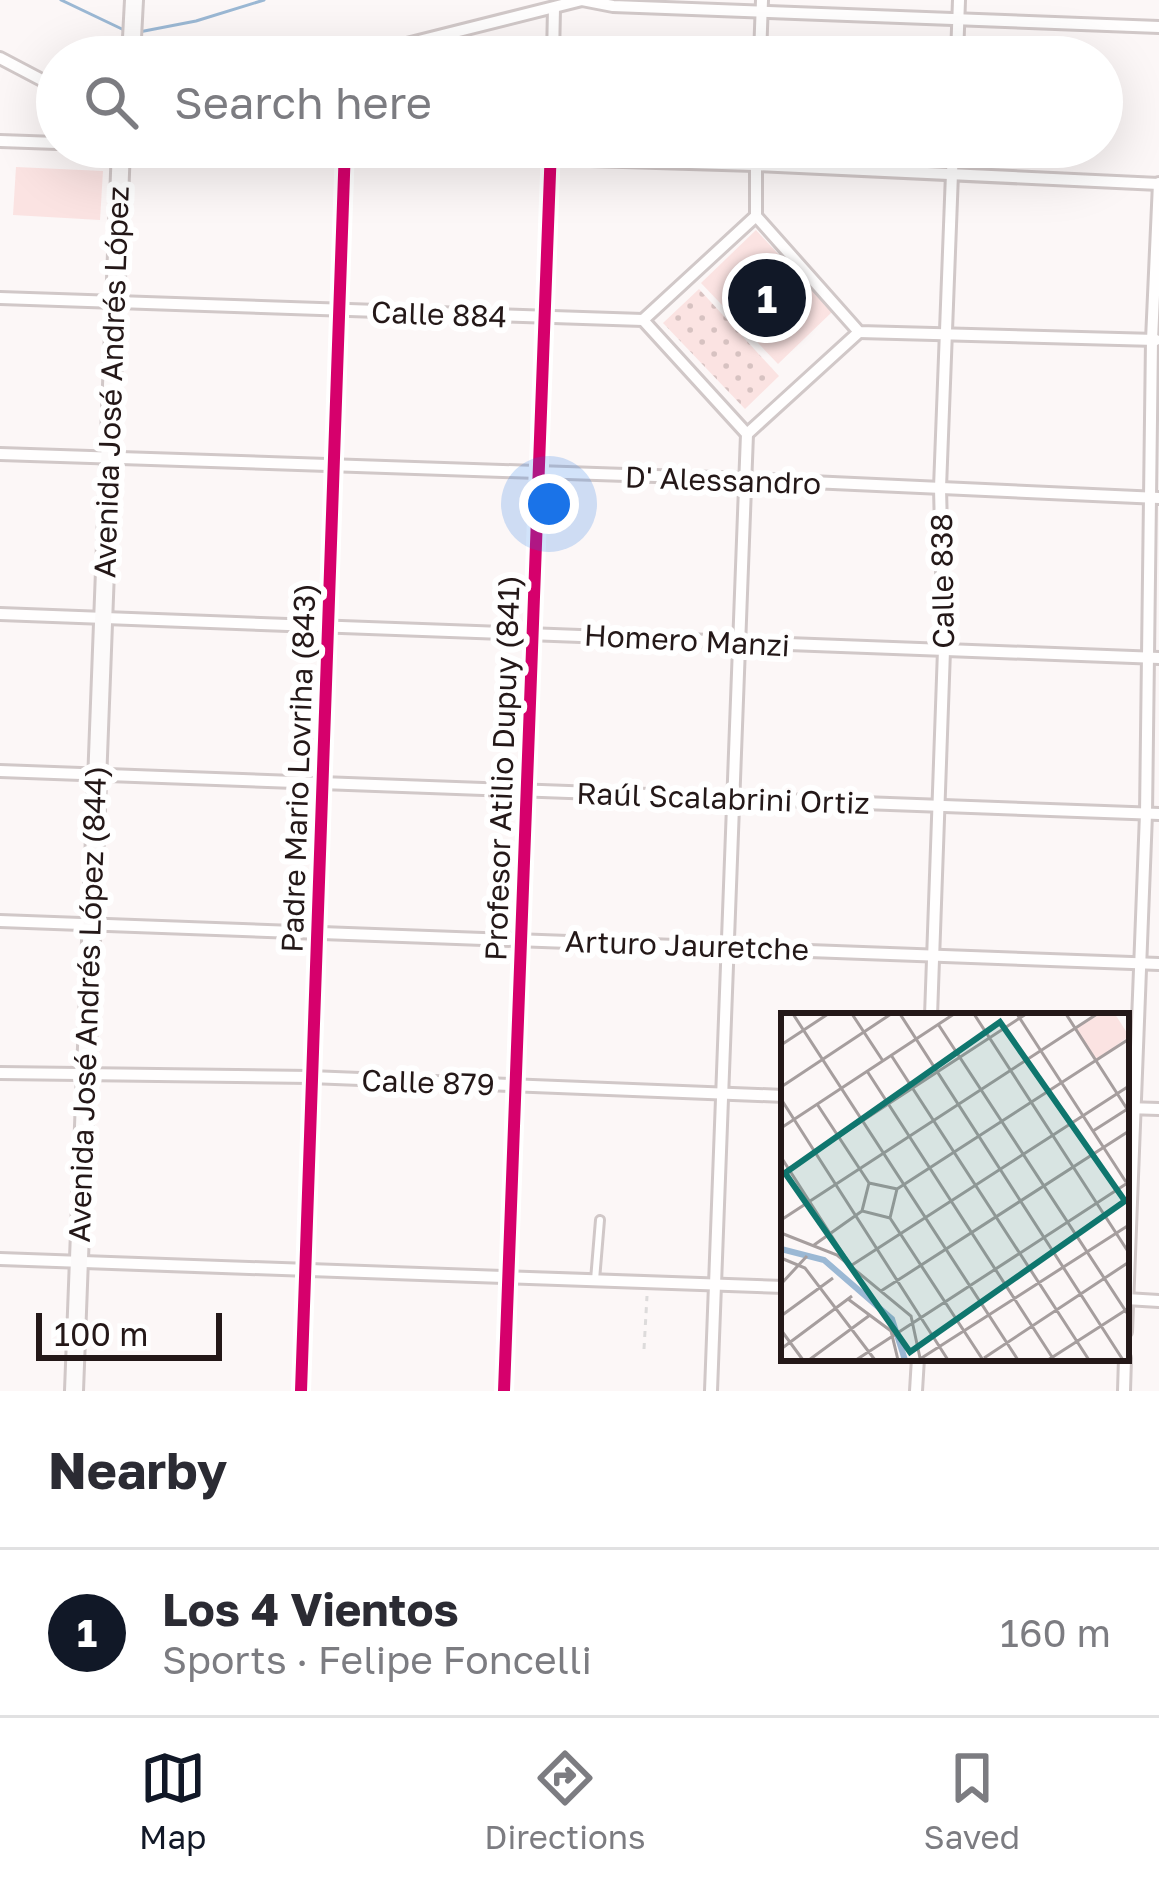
<!DOCTYPE html>
<meta charset="utf-8">
<style>
:root{--surface:#fff;--page:#f2f2f3;--text:#2b2b33;--muted:#7c7c81;--line:#e1e1e2;--accent:#111827}
body{margin:0;font-family:"Golos Text",sans-serif;background:var(--page);color:var(--text)}
.scale{position:absolute;left:36px;bottom:30px;width:186px;box-sizing:border-box;padding-left:12px;border:6px solid #241818;border-top:0;font-size:33px;line-height:42px;white-space:nowrap;color:#241818;-webkit-text-stroke:9px #fff;paint-order:stroke}
.you{position:absolute;left:549px;top:504px;width:42px;height:42px;margin:-30px;border:9px solid #fff;border-radius:50%;background:#1a73e8;box-shadow:0 0 0 18px #1a73e833}
.badge{display:grid;place-items:center;width:78px;height:78px;border-radius:50%;background:var(--accent);color:#fff;font-size:39px;font-weight:700}
.pin{position:absolute;translate:-50% -50%;border:6px solid #fff;box-shadow:0 3px 12px #0006}
.list{margin:0;padding:0;list-style:none}
h2{display:flex;justify-content:space-between;align-items:center;height:156px;margin:0;padding:0 48px;font-size:51px}
h2 small{font-size:39px;font-weight:400;color:var(--muted)}
.list li{display:grid;grid-template-columns:78px 1fr auto;gap:36px;align-items:center;box-sizing:border-box;height:168px;padding:0 48px;border-top:3px solid var(--line)}
.list b{display:block;font-size:45px;white-space:nowrap}
.list p{margin:0;font-size:39px;white-space:nowrap;color:var(--muted)}
.list em{font-size:39px;font-style:normal;color:var(--muted)}
.icon{flex:none;width:66px;height:66px;fill:none;stroke:currentColor;stroke-width:2;stroke-linecap:round;stroke-linejoin:round}
.map{position:relative;flex:none;width:1159px;height:1391px;overflow:hidden}
.search{position:absolute;background:var(--surface);box-shadow:0 12px 48px #0002;left:36px;right:36px;top:36px;height:132px;display:flex;align-items:center;gap:30px;box-sizing:border-box;padding:0 42px;border-radius:66px;color:var(--muted);font-size:45px}
.sheet{height:324px;background:var(--surface)}
nav{display:flex;justify-content:space-around;align-items:center;box-sizing:border-box;height:168px;border-top:3px solid var(--line);background:var(--surface);font-size:33px;color:var(--muted)}
nav a{display:grid;justify-items:center;gap:6px}
nav .on{color:var(--accent)}
.map>svg:first-child{display:block}
</style>
<div class="map">
<svg width="1159" height="1391" viewBox="0 0 1159 1391">
<defs>
<pattern id="grass-dots" width="8" height="8" patternUnits="userSpaceOnUse" patternTransform="scale(3)"><rect width="8" height="8" fill="#fbe3e2"/><path d="M2 2h.1M6 6h.1" fill="none" stroke="#d7c2c1" stroke-width="1.8" stroke-linecap="round"/></pattern>
</defs>
<rect width="100%" height="100%" fill="#fcf7f7"/>
<!-- grass -->
<polygon fill="url(#grass-dots)" points="699,289 779,376 745,409 663,323"/>
<!-- pitch -->
<g fill="#fbe3e2">
<polygon points="16,167 103,171 100,220 13,215"/>
<polygon points="756,230 832,312 778,364 701,283"/>
</g>
<g fill="none" stroke-linecap="round" stroke-linejoin="round">
<!-- stream -->
<g stroke="#9bb8d4" stroke-width="3">
<polyline points="61,0 124,30"/>
<polyline points="139,32 196,21 264,0"/>
</g>
<!-- lane casing -->
<g stroke="#d1c8c8" stroke-width="12">
<polyline id="lane" points="595,1280 600,1220"/>
</g>
<!-- street casing -->
<g stroke="#d1c8c8" stroke-width="16">
<g id="street">
<polyline points="355,57 582,0 613,6 1159,27"/>
<polyline points="553,57 554,8"/>
<polyline points="760,57 762,0"/>
<polyline points="957,57 959,0"/>
<polyline points="0,58 57,88"/>
<polyline points="0,141 57,143"/>
<polyline points="154,147 755,165 1159,184"/>
<polyline points="756,147 756,216"/>
<polyline points="0,298 643,320 747,434 859,332"/>
<polyline points="643,320 756,216 859,332 1156,340"/>
<polyline points="0,454 744,479 1159,498"/>
<polyline points="0,614 1159,658"/>
<polyline points="0,771 1159,814"/>
<polyline points="0,921 1159,964"/>
<polyline points="931,1016 944,650 940,488 953,147"/>
<polyline points="0,1073 310,1077 784,1096"/>
<polyline points="1126,1108 1159,1109"/>
<polyline points="0,1259 784,1287"/>
<polyline points="1126,1299 1159,1301"/>
<polyline points="1126,1332 1146,814 1152,340 1159,183"/>
<polyline points="301,1391 345,147"/>
<polyline points="504,1391 551,147"/>
<polyline points="711,1391 747,434"/>
<polyline points="916,1391 918,1358"/>
<polyline points="1124,1391 1125,1358"/>
</g>
</g>
<!-- secondary casing -->
<g stroke="#d1c8c8" stroke-width="22">
<g id="secondary">
<polyline points="131,57 134,0"/>
<polyline points="74,1391 121,147"/>
</g>
</g>
<!-- path -->
<polyline stroke="#dddbdb" stroke-width="3" stroke-dasharray="6 6" stroke-linecap="butt" points="644,1349 647,1296"/>
<!-- lane -->
<use href="#lane" stroke="#fffefe" stroke-width="6"/>
<!-- street -->
<use href="#street" stroke="#fffefe" stroke-width="10"/>
<!-- secondary -->
<use href="#secondary" stroke="#fcfafa" stroke-width="16"/>
<!-- cycleway casing -->
<g stroke="#fff" stroke-width="20">
<g id="cycleway">
<polyline points="301,1391 345,147"/>
<polyline points="504,1391 551,147"/>
</g>
</g>
<!-- cycleway -->
<use href="#cycleway" stroke="#d6006c" stroke-width="12"/>
</g>
<g text-anchor="middle" dominant-baseline="central" stroke-width="12" stroke-linejoin="round" paint-order="stroke">
<!-- street labels -->
<g font-size="30" fill="#241818" stroke="#fff">
<text transform="translate(439 314) rotate(2)">Calle 884</text>
<text transform="translate(111 382) rotate(-88)">Avenida José Andrés López</text>
<text transform="translate(723 480) rotate(2)">D' Alessandro</text>
<text transform="translate(942 581) rotate(-91)">Calle 838</text>
<text transform="translate(687 640) rotate(3)">Homero Manzi</text>
<text transform="translate(298 768) rotate(-88)">Padre Mario Lovriha (843)</text>
<text transform="translate(502 768) rotate(-88)">Profesor Atilio Dupuy (841)</text>
<text transform="translate(723 798) rotate(2)">Raúl Scalabrini Ortiz</text>
<text transform="translate(687 945) rotate(2)">Arturo Jauretche</text>
<text transform="translate(87 1004) rotate(-88)">Avenida José Andrés López (844)</text>
<text transform="translate(428 1082) rotate(2)">Calle 879</text>
</g>
</g>
<!-- overview -->
<g transform="translate(781 1013)">
<rect width="348" height="348" fill="#fcf7f7"/>
<path d="M316 1H334L348 23 315 48 294 15Z" fill="#fbe3e2"/>
<path fill="none" stroke="#9bb8d4" stroke-width="6" d="M0 236 43 247 111 306 124 347"/>
<path fill="none" stroke="#a69e9e" stroke-width="3" d="M12 1 237 347M71 1 102 48M119 1 342 347M193 1 348 240M236 1 345 169M285 1 348 99M157 11 348 303M0 32 47 1M110 42 308 347M86 58 273 347M0 74 110 1M0 86 167 347M36 91 88 170 81 198 109 205M0 115 173 1M312 118 348 95M0 144 66 247M0 161 245 1M88 170 116 176 109 205 202 347M116 176 348 26M0 207 316 1M0 220 56 242 130 303 139 345M33 232 81 198M0 245 24 255 94 347M71 252 348 73M0 271 26 243M100 278 348 118M67 286 110 318 117 347M0 303 52 265M0 317 22 347M0 336 71 283M203 345 348 249M139 346 348 212M28 347 89 302M75 347 348 169M267 347 348 295"/>
<path fill="#0f766e" fill-opacity="0.15" stroke="#0f766e" stroke-width="6" d="M219 9 344 188 129 339 4 160Z"/>
<rect width="348" height="348" fill="none" stroke="#241818" stroke-width="6"/>
</g>
</svg>
<div class="scale">100 m</div>
<div class="you"></div>
<div class="pin badge" style="left:767px;top:298px">1</div>
<div class="search"><svg class="icon" aria-label="search" viewBox="0 0 24 24"><circle cx="10" cy="10" r="6"/><path d="M15 15l6 6"/></svg>Search here</div>
</div>
<section class="sheet">
<h2>Nearby<small></small></h2>
<ul class="list">
<li><span class="badge">1</span><div><b>Los 4 Vientos</b><p>Sports · Felipe Foncelli</p></div><em>160 m</em></li>
</ul>
</section>
<nav>
<a class="on"><svg class="icon" aria-label="map" viewBox="0 0 24 24"><path d="M3 6l6-2 6 2 6-2v14l-6 2-6-2-6 2zM9 4v14M15 6v14"/></svg>Map</a>
<a><svg class="icon" aria-label="directions" viewBox="0 0 24 24"><path d="M12 3l9 9-9 9-9-9zM9 14v-3h6M13 9l2 2-2 2"/></svg>Directions</a>
<a><svg class="icon" aria-label="saved" viewBox="0 0 24 24"><path d="M7 4h10v16l-5-4-5 4z"/></svg>Saved</a>
</nav>
